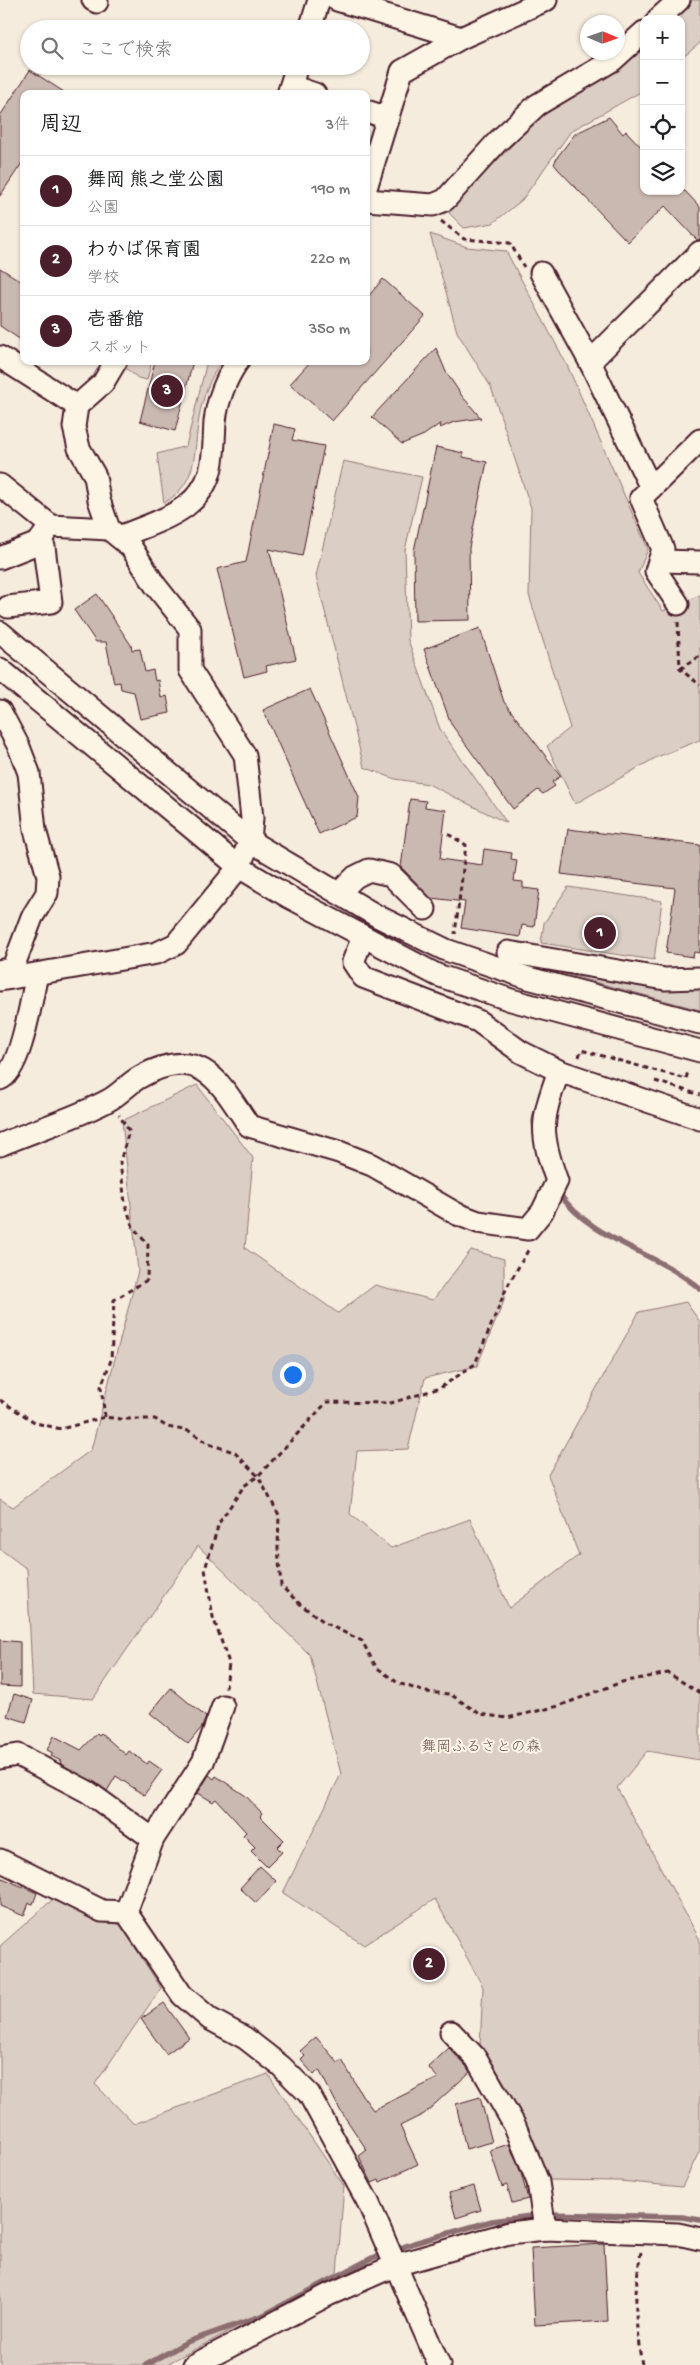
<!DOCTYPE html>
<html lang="ja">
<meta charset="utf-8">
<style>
:root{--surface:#fff;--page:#f6f6f6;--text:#202124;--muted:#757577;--line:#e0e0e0;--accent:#4a1f2b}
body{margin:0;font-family:"Gochi Hand","Klee One",sans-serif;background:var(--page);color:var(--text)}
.controls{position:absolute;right:15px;top:15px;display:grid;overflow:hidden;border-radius:10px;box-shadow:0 1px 4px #0004}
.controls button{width:45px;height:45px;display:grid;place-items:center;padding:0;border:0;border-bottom:1px solid var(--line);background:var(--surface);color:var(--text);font:25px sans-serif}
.compass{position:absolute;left:580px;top:15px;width:45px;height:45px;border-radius:50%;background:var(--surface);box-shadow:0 1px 4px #0004;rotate:92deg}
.you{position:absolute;left:292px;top:1374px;width:18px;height:18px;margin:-12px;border:4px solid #fff;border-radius:50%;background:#1a73e8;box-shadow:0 0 0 8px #1a73e833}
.badge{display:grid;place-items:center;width:32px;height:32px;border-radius:50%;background:var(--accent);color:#fff;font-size:16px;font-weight:700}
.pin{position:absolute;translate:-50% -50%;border:2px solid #fff;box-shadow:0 1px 5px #0006}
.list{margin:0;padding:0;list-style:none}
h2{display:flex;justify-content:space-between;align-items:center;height:65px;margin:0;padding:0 20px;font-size:21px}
h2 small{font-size:16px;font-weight:400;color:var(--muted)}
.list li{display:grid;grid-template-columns:32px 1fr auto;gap:15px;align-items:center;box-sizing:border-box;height:70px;padding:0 20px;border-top:1px solid var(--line)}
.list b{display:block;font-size:19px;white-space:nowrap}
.list p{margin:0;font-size:16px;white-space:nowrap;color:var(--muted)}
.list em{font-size:16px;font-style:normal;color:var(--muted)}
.icon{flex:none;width:28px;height:28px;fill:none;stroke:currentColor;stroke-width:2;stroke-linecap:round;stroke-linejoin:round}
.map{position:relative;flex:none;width:700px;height:2365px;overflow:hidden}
.search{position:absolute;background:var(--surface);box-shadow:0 1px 4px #0004;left:20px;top:20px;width:350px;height:55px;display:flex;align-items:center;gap:12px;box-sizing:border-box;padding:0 18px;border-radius:28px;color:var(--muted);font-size:19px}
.panel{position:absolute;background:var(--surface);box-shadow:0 1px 4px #0004;left:20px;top:90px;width:350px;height:275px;border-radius:10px}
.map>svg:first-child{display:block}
</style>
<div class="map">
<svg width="700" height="2365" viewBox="0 0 700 2365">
<rect width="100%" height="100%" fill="#f5ecde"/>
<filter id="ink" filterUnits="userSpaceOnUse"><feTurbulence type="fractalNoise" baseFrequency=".02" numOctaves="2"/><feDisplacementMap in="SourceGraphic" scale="10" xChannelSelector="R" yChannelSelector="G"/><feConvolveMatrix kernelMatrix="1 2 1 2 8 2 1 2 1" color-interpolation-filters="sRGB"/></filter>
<g filter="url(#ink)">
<!-- green -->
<g fill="#dbcec4" stroke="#927678">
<polygon points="693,0 700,0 700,43 681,59 681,19 674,19"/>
<polygon points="644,46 644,90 571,131 522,200 493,223 464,228 449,213 455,203 540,117 618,69"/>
<polygon points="430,234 467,247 506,251 567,365 648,549 638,573 663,611 700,595 700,740 657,757 575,804 547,746 570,728 529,595 531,508 491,387 457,332"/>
<polygon points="126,361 152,361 147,380 138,378 124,367"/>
<path d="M207 361H222C210 377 202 399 199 418 193 454 199 482 164 503L157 454 186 446Z"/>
<polygon points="343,461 422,477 405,550 408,640 440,729 507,823 428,784 395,779 364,767 316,576"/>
<polygon points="568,887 662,901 654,960 541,943 544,923"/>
<polygon points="561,973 651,985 700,987 700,1010"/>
<polygon points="197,1085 253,1158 245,1248 338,1313 375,1285 433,1300 471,1250 504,1259 504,1301 477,1366 425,1378 408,1449 357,1451 350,1514 391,1548 470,1519 509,1608 579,1555 548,1475 639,1312 686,1302 700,1322 700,1760 647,1751 617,1788 700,1940 700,2150 682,2187 620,2181 550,2180 480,2045 483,1987 435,1899 364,1945 283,1893 341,1774 310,1655 198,1546 93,1699 33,1694 27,1569 0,1549 0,1499 13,1507 91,1450 138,1271 122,1121"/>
<polygon points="52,1900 121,1925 161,1988 95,2084 134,2124 268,2074 344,2186 337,2274 165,2365 0,2365 0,1946"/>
</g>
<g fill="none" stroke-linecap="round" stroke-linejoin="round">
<!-- stream -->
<g stroke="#8c6e70" stroke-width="5.5">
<polyline points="535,1131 534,1121 536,1111"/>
<path d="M558 1192C593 1242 656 1251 700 1289"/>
<polyline points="547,2214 682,2217 700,2220"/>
<polyline points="146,2365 187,2342 264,2315 372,2258 414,2243 492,2221 538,2215"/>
</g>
</g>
<!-- building -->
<g fill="#cab9b1" stroke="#4a1f2b">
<polygon points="30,70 67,94 24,94 24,160 0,196 0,116"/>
<polygon points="609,117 623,134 626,131 644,150 644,191 685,191 700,207 700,240 697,240 665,206 628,242 558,169 554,164 558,156 575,134"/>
<polygon points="0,268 24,283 24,342 0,326"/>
<polygon points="383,279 425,316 332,421 290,384 311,361 366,361 366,299"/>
<polygon points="436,348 446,372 462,396 481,418 454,422 440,428 441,423 424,435 402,444 372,417"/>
<polygon points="155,361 193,361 175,431 140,421"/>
<polygon points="274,424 295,429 292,440 324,446 302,556 269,549 296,659 266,666 267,671 244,677 217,569 246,562"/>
<polygon points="436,447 463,453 463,457 487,462 469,548 470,620 415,621 414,551"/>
<polygon points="97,594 131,645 132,650 140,649 145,672 153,670 155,681 158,680 161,698 167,696 170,713 140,719 134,692 121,689 120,682 114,683 106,642 96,642 74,610"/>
<polygon points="480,628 504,702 561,776 552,782 555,786 543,794 538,790 513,809 451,724 424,649"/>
<polygon points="310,689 359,797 357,817 319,834 263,710"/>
<polygon points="410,799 426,801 425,807 446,810 440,859 482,865 484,849 512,853 511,859 517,860 514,881 523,882 523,888 539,890 534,927 522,925 520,937 461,928 465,902 431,898 401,867"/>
<polygon points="568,829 700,845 700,953 694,952 693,957 666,953 675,888 561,874"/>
<polygon points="0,1640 20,1642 20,1687 0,1686"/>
<polygon points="171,1688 206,1717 202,1727 188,1744 150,1713"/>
<polygon points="14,1694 33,1700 26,1722 7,1716"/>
<polygon points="97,1733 99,1735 101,1733 126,1755 129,1751 147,1764 149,1761 162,1770 144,1795 116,1776 107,1791 60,1763 61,1761 51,1756 53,1753 47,1750 54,1736 81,1750"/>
<polygon points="209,1775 214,1779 216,1776 246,1796 262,1813 260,1816 284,1840 277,1847 282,1852 267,1867 251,1851 255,1847 243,1835 246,1832 216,1799 213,1802 198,1793"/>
<polygon points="260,1866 276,1881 256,1903 240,1888"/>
<polygon points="0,1877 37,1893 33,1904 29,1903 24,1916 0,1906"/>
<polygon points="164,2003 189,2038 166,2054 141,2019"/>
<polygon points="316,2037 338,2063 342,2060 362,2095 373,2110 438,2078 428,2067 449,2048 466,2066 470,2072 424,2114 400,2126 418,2164 380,2182 379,2180 372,2183 359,2156 367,2150 340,2110 319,2070 314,2075 301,2060 305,2056 300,2051"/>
<polygon points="480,2097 492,2142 466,2149 456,2104"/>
<polygon points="509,2144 521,2173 528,2199 512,2203 507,2185 502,2187 490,2150"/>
<polygon points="474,2186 481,2210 456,2218 449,2193"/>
<polygon points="604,2244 608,2321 535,2325 531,2248"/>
</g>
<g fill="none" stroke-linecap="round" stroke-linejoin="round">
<!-- minor casing -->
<g stroke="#4a1f2b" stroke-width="25">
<g id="minor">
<polyline points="93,0 97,2"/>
<polyline points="337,0 461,38"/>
<polyline points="658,19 679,0"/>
<polyline points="310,29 319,0"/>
<polyline points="291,86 315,94"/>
<polyline points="288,94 297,66"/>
<polyline points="366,111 388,118"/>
<polyline points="366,188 402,71 461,38 546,0"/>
<polyline points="366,200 433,205 445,200 497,142 537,105 613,60 644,32"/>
<polyline points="541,273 590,362 651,488"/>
<polyline points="0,357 77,406"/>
<polyline points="590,362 700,252"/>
<polyline points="0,485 51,526 109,529"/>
<path d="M119 537C141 528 167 520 186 506 216 483 213 455 215 422 217 401 226 378 238 361"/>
<polyline points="0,558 38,543 46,532"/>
<polyline points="660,561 700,562"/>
<polyline points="678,604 656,571 663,549 641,498 700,440"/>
<polyline points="8,607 51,602 44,547 38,543"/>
<polyline points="0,632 250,841 377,916 446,950 528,978 700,1023"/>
<polyline points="0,669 239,867 289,897 437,975 511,1000 700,1051"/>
<polyline points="0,711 19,747 29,773 35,830 48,876 47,893 32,917 9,978 2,970"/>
<polyline points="339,893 355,877 369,870 391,875 425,909"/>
<polyline points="363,937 353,962 363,977 478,1021 521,1052 559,1071 700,1119"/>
<polyline points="508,952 665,979 700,978"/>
<polyline points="0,980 157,953 176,944 239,867 250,841 252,818 245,755 190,670 190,629 155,585 131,547 109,529 99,500 95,476 79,448 74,427 77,406 103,383 116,361"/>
<path d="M0 1079C21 1072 32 995 37 974"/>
<path d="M0 1145C35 1130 76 1118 109 1100 120 1094 129 1083 140 1077 200 1044 219 1080 249 1126L339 1152 372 1165 457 1214 478 1222 528 1229 542 1212 557 1181C539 1132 541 1120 559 1071"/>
<polyline points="0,1758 18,1755 88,1792 153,1839"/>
<polyline points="0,1860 102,1911 126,1912 182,1995 210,2019 245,2038 281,2066 309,2094 368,2202 439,2365"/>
<polyline points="126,1912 153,1839 203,1762 223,1706"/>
<polyline points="451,2032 476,2058 515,2126 538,2182 545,2229"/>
<polyline points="194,2365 328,2295 396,2265 509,2233 545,2229 678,2234 700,2239"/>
</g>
</g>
<!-- path -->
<g stroke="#4a1f2b" stroke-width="3" stroke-dasharray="5 4" stroke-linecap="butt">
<polyline points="441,221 464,239 510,243 524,267"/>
<polyline points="678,622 680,669 700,685"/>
<polyline points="680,669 700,656"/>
<polyline points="448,834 466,845 455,934"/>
<polyline points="579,1057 581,1050 686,1079 688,1071"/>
<polyline points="655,1081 700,1095"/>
<polyline points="0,1400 36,1423 61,1429 105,1417 120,1419 155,1419 167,1427 189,1431 209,1444 234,1452 258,1476 279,1515 278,1548 281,1586 300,1604 327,1624 362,1641 376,1667 398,1683 425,1692 450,1694 480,1714 507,1718 559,1706 622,1682 668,1673 700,1693"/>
<polyline points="105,1417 101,1387 111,1360 114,1300 147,1280 148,1245 133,1227 125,1203 120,1162 129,1131 119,1115"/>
<polyline points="226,1688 229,1663 213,1617 205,1569 219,1523 244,1486 258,1476 327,1402 391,1403 440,1388 475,1364 507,1287 530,1247"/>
<path d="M641 2252C633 2294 635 2324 642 2365"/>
</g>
<!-- minor -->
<use href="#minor" stroke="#fcf5e5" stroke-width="21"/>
</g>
</g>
<g text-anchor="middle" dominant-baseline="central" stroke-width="4" stroke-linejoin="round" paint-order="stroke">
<!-- park labels -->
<g font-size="15" fill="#6e4b51" stroke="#fcf5e5">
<text x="481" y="1748">舞岡ふるさとの森</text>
</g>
</g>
</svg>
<div class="controls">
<button>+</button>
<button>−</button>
<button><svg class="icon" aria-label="locate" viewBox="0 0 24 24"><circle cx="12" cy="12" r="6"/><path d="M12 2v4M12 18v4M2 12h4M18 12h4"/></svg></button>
<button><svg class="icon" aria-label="layers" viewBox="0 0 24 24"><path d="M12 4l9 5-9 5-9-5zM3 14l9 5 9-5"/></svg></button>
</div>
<svg class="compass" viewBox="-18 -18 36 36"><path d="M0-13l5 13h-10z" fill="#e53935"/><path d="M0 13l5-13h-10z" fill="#757577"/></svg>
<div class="you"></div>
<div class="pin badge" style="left:600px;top:933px">1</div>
<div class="pin badge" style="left:429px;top:1964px">2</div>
<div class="pin badge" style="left:167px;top:391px">3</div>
<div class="search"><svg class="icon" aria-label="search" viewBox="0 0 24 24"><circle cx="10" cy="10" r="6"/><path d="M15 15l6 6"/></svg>ここで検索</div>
<section class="panel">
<h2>周辺<small>3件</small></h2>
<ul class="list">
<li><span class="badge">1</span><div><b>舞岡 熊之堂公園</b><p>公園</p></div><em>190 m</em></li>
<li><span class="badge">2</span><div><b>わかば保育園</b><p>学校</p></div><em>220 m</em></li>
<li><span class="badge">3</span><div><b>壱番館</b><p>スポット</p></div><em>350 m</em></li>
</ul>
</section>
</div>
